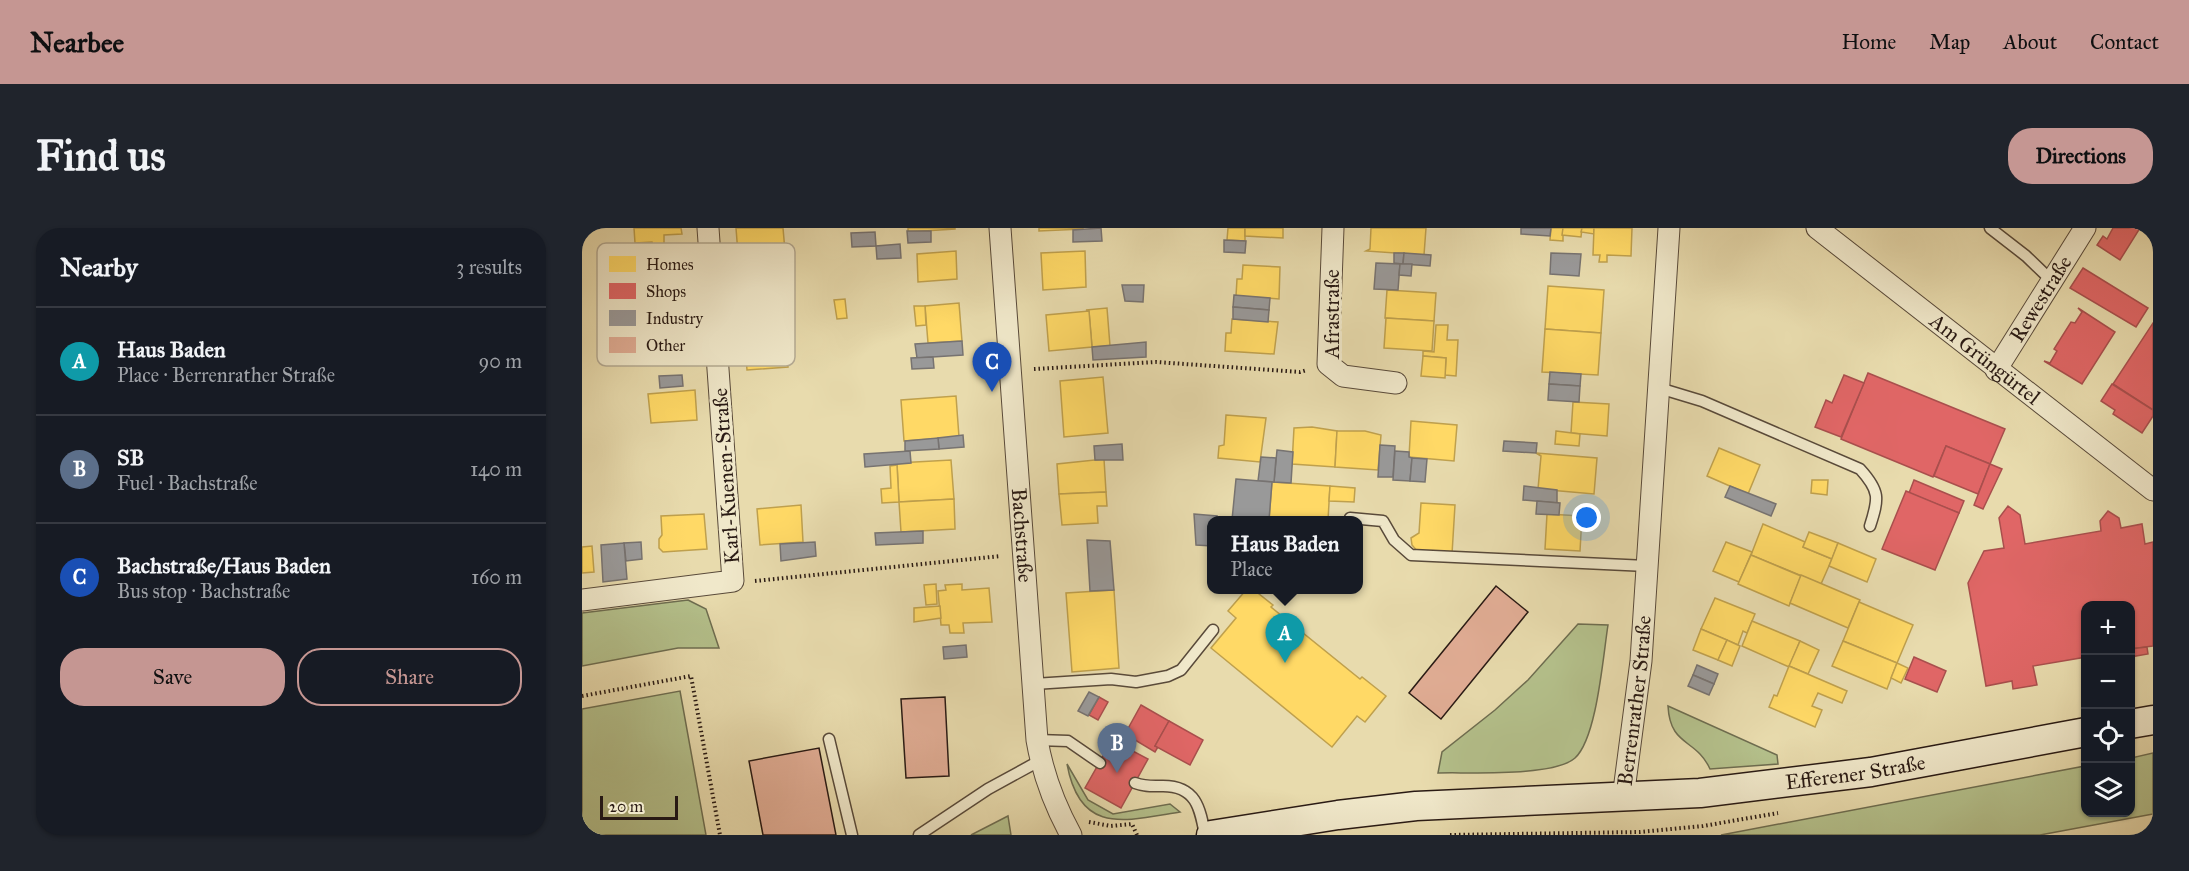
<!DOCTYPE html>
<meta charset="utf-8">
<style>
:root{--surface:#171b24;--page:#20242c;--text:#f1f3f6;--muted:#9ea1a6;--line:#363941;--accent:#c59692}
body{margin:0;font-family:"IM FELL Great Primer",serif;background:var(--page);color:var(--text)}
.controls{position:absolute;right:18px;bottom:18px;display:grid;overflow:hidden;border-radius:12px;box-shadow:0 2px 4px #0004}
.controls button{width:54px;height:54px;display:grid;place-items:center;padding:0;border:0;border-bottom:2px solid var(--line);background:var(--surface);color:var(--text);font:30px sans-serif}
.scale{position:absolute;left:18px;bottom:15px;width:78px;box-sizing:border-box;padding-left:6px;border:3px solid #291a14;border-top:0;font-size:16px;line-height:21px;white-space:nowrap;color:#291a14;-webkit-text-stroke:4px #f0e8ca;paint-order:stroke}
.you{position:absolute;left:1005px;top:290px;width:21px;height:21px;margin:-15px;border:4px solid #fff;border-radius:50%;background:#1a73e8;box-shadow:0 0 0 9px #1a73e833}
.badge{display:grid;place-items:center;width:39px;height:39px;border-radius:50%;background:var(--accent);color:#fff;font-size:20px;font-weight:700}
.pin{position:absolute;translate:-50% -50px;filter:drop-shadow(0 2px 3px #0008)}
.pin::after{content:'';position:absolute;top:32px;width:21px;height:18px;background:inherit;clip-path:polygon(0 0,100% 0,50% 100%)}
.popup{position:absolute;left:625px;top:288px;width:156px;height:78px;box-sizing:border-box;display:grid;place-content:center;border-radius:12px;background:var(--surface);filter:drop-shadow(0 2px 4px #0005);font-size:20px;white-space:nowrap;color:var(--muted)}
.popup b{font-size:22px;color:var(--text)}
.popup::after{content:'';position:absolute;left:50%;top:100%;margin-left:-12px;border:12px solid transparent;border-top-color:var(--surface)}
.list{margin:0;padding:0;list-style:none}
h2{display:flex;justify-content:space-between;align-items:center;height:78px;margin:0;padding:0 24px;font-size:26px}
h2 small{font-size:20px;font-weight:400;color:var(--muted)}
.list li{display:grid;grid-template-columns:39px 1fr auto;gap:18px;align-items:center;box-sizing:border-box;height:108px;padding:0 24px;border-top:2px solid var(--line)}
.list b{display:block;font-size:22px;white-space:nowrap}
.list p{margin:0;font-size:20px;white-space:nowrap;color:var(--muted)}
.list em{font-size:20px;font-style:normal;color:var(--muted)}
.actions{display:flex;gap:12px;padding:18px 24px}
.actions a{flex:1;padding:14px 0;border:2px solid var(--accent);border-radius:24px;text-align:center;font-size:21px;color:var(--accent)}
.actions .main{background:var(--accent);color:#111}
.icon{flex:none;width:33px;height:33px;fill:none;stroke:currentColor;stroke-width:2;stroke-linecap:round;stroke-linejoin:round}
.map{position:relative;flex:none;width:1571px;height:607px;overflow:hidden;border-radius:24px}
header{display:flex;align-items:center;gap:36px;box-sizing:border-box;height:84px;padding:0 30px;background:var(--accent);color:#111}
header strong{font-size:28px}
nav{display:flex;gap:33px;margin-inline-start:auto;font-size:21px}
.intro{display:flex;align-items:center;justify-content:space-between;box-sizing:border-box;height:144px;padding:0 36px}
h1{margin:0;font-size:42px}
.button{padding:15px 27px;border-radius:24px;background:var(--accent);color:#111;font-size:21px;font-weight:700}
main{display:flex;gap:36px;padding:0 36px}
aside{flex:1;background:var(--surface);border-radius:24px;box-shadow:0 2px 4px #0004}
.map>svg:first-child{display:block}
</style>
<header>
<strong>Nearbee</strong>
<nav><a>Home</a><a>Map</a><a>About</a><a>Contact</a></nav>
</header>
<div class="intro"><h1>Find us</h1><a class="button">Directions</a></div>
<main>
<aside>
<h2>Nearby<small>3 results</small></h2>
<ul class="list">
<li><span class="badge" style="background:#0f9aa8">A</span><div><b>Haus Baden</b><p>Place · Berrenrather Straße</p></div><em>90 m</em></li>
<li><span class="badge" style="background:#5c6f8a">B</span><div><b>SB</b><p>Fuel · Bachstraße</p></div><em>140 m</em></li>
<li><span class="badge" style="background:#1a4fb4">C</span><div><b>Bachstraße/Haus Baden</b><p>Bus stop · Bachstraße</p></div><em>160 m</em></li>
</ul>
<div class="actions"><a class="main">Save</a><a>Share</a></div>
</aside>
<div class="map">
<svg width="1571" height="607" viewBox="0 0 1571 607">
<rect width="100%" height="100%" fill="#e8dbad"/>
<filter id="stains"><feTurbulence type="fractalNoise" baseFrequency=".00333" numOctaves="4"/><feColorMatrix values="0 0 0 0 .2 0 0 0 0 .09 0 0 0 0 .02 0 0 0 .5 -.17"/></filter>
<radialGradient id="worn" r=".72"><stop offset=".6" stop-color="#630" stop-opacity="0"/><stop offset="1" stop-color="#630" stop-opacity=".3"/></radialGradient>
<!-- green -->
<g fill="#b4c08b" stroke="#6e6d50" stroke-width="1.5">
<polygon points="106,372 124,381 137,420 96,420 0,438 0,385"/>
<path d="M996 396 1026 397C1021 428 1015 510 993 530 972 549 885 544 856 545L860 524 913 482 946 452Z"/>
<polygon points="98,463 124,607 0,607 0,481"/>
<path d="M1086 478 1195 527 1196 536 1128 541C1114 510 1088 519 1086 478Z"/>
<polygon points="1571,525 1571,586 1458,607 1139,607 1503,538 1504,584 1548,584 1549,530"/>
<path d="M485 536 506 572 531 586 588 576 598 584C542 593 498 607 485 536Z"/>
<polygon points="426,588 429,607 389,607"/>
</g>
<!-- homes -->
<g fill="#ffd966" stroke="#bfa04d" stroke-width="1.5">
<polygon points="52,0 99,0 100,6 82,7 82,17 71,18 70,14 53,15"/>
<polygon points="154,0 201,0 203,23 156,26"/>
<polygon points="326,0 373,0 373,1 326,4"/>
<polygon points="457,0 501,0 501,1 457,3"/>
<polygon points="646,0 663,0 663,13 645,12"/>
<polygon points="663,0 701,0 701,10 663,8"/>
<polygon points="789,0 844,0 842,27 784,23 788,21"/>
<polygon points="969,0 981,0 981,13 968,12"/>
<polygon points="981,0 1000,0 999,9 980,7"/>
<polygon points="1000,0 1012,0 1012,6 999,4"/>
<polygon points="1012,0 1050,0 1049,28 1025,27 1025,34 1017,34 1018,27 1011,27"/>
<polygon points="203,23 206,62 159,66 156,26"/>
<polygon points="374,23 375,51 336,54 335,26"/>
<polygon points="503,23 504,59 461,62 459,25"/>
<polygon points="661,37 698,39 697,71 654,68 655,51 660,51"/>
<polygon points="105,42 107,81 67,84 64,45"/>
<polygon points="966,58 1022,62 1019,105 963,101"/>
<polygon points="805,62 854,65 852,93 803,90"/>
<polygon points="263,71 265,90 255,91 252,72"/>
<polygon points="377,75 380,113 346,115 343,78"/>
<polygon points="186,76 187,93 163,95 162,78"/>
<polygon points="332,78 343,78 344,97 334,98"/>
<polygon points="525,80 528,118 510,119 507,83 504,82"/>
<polygon points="107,81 109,117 69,120 67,84"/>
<polygon points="507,83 510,119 467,123 464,87"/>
<polygon points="804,90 852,93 850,123 802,120"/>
<polygon points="650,91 696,94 692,126 643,123 644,105 649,105"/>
<polygon points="203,92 203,103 209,102 211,123 205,123 206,139 165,142 161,95"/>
<polygon points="854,97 866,97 865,112 876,112 874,148 863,147 864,130 841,128 841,123 852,124"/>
<polygon points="963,101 1019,105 1016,147 960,144"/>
<polygon points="96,118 97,133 70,134 69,120"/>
<polygon points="841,128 864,130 863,150 839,148"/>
<polygon points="521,149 526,205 482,209 478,153"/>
<polygon points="113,162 115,192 69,195 66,166"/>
<polygon points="374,168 377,209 322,213 319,172"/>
<polygon points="991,174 1027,176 1025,208 989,205"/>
<polygon points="644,187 684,190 678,234 636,230 637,218 642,217"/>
<polygon points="829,193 875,197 872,233 827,229"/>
<polygon points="730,199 755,203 753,239 710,236 712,200"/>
<polygon points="755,203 783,203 799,207 796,242 753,239"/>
<polygon points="974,203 998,206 997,218 973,216"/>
<polygon points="1137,220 1178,237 1166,266 1125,248"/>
<polygon points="954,225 1015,230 1012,266 956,261 959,228"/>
<polygon points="522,231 524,264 477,266 475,236"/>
<polygon points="369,232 372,271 317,274 315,235"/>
<polygon points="315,237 317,274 300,275 299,261 309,260 308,238"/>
<polygon points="1230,252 1246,252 1245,267 1229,265"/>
<polygon points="690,254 748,258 746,292 687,292"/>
<polygon points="748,258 773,260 772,274 747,273"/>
<polygon points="524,264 525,278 515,278 516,295 480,297 477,266"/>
<polygon points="372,271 373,301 319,304 317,274"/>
<polygon points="839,275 873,277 870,326 836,324 830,317 829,310 837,305"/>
<polygon points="219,277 221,314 178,317 175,281"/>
<polygon points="122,286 125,321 81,324 77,320 77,311 80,307 79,288"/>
<polygon points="965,286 1000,288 998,323 963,321"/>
<polygon points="1181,296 1214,310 1223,314 1221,319 1250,331 1239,356 1169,327"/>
<polygon points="1227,304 1256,315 1250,331 1221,319"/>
<polygon points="1144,314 1170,324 1157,354 1131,343"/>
<polygon points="1256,315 1294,331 1285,354 1247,338"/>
<polygon points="10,318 12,344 0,345 0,319"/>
<polygon points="1169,327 1219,348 1207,378 1156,356"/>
<polygon points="1219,347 1278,372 1266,400 1208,375"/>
<polygon points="354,356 355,376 344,377 342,357"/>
<polygon points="380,356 380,362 407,360 410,394 381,395 382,405 368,405 367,397 359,397 356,363 364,362 363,357"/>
<polygon points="532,362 537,440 490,444 484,365"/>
<polygon points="664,362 672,362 691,377 689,379 778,451 780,449 804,468 783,494 775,488 750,519 629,420 654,390 646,383"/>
<polygon points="1133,370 1173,386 1165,405 1161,403 1156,417 1119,401"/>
<polygon points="1277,374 1331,397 1315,435 1261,413"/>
<polygon points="358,378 359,390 332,394 332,380"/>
<polygon points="1170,393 1218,413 1207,439 1160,418"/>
<polygon points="1119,401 1145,412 1136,432 1111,422"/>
<polygon points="1145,412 1158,418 1150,438 1136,432"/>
<polygon points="1218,413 1237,422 1226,446 1207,438"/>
<polygon points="1261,413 1315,435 1305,461 1250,438"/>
<polygon points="1315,435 1326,440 1319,455 1309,450"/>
<polygon points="1207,438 1265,463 1260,475 1236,465 1230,478 1240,482 1233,499 1187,479 1192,467 1195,468"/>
</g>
<!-- shops -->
<g fill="#e06666" stroke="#a94f4d" stroke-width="1.5">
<polygon points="1531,0 1558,0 1538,32 1515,17 1521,8 1525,11"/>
<polygon points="1501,40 1566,80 1554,99 1488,60"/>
<polygon points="1496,80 1533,104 1500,156 1462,133 1468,135 1475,123 1472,121 1489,94 1493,95 1500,84"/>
<polygon points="1571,95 1571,182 1531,156"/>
<polygon points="1286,145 1423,201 1408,236 1364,218 1351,249 1259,211"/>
<polygon points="1262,147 1282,155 1259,209 1233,199 1244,172 1250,175"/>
<polygon points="1530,156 1571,182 1571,188 1560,205 1531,186 1533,182 1519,173"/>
<polygon points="1364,218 1408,236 1396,266 1352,248"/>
<polygon points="1408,236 1420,241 1401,281 1392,277"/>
<polygon points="1332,252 1382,273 1377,285 1327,265"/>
<polygon points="1324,263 1377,285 1353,342 1300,321"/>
<polygon points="1426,278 1438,287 1443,316 1519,303 1518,293 1526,283 1537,290 1539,300 1560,296 1563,316 1571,314 1571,418 1548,421 1548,377 1504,377 1504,429 1451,438 1455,457 1431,461 1430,453 1404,458 1386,355 1402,323 1422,320 1417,290"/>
<polygon points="1565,419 1566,426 1548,429 1548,421"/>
<polygon points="1332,429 1364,443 1355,464 1323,451"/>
<polygon points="517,469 526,474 516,492 507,487"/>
<polygon points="559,477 587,493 573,518 576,519 573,524 543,506"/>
<polygon points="587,493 621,512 608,537 573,518"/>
<polygon points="530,512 566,531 539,580 503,560"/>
</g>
<!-- industry -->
<g fill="#999" stroke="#777371" stroke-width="1.5">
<polygon points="519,0 520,13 491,14 491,2"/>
<polygon points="939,0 969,0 968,8 939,6"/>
<polygon points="325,3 349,3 349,14 326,15"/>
<polygon points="293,4 294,18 270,19 269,5"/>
<polygon points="642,12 664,13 663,25 642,24"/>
<polygon points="318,16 319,30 295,31 294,18"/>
<polygon points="812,25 822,25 821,36 812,35"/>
<polygon points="822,25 849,27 848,38 821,36"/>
<polygon points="969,25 999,26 997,48 968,46"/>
<polygon points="794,35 818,36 816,62 792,61"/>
<polygon points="818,36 830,36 829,48 817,47"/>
<polygon points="540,57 562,57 561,74 543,73"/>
<polygon points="190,63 191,75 160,77 159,66"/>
<polygon points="652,67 688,70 687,82 651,79"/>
<polygon points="651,79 687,82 686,94 651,91"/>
<polygon points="380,113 381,127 335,130 333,116"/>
<polygon points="564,114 564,129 511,132 510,119"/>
<polygon points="351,129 352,140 330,141 329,130"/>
<polygon points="968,144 999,146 998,158 967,156"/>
<polygon points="100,147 101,158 78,160 77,148"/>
<polygon points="967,156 998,158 997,174 966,172"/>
<polygon points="381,207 382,219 357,221 356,210"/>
<polygon points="356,210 357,221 323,223 323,213"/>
<polygon points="922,213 955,215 954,225 921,223"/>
<polygon points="540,216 541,232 513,232 512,218"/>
<polygon points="798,217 813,218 811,249 796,249"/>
<polygon points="695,222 711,224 709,255 692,254"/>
<polygon points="328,223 329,235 283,239 282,226"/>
<polygon points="813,223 827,224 827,229 830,230 828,253 811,252"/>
<polygon points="679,229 694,230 692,254 676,253"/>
<polygon points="830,230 845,231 843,254 828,253"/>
<polygon points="654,251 690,254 687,292 650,292"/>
<polygon points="942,258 975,262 975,275 941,272"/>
<polygon points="1148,258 1194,276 1189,288 1143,269"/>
<polygon points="955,273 978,275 977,287 954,286"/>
<polygon points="612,286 635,288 634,292 630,292 630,318 614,317"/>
<polygon points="341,303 341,315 294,317 293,305"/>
<polygon points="505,312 528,313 532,362 508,363"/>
<polygon points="59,314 60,331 44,333 42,315"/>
<polygon points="233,314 234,328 199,333 198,316"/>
<polygon points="42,315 45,351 21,354 19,317"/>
<polygon points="384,417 385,429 362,431 361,419"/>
<polygon points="1115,437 1136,446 1132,456 1111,447"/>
<polygon points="1111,447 1132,456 1127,467 1106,458"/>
<polygon points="507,464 517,469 506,488 496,483"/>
</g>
<!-- building -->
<g fill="#e1ad95" stroke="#291a14" stroke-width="1.5">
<polygon points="914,358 946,384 859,491 827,465"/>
<polygon points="363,469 367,548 324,550 319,471"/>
<polygon points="237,520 254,607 181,607 167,533"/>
</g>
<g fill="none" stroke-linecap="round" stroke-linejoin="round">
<!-- lane casing -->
<g stroke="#594a3a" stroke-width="13">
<g id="lane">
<polyline points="1408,0 1444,28 1470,53"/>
<path d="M1077 160 1120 173 1278 241C1298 263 1297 270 1288 298"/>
<polyline points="768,290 801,293 812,312 829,327 1065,338"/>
<polyline points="452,456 529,451 554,454 586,448 599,442 631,402"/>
<polyline points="247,511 270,607"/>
<polyline points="455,512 486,513 518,535"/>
<path d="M553 555C564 559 570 558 581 558 614 558 618 580 623 607"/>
<polyline points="337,607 406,561 459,532"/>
</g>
</g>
<!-- street casing -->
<g stroke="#594a3a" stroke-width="23">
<g id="street">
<path id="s1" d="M418 0 455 512C461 547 472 576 489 607"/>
<polyline points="751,0 746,136 761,148 814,155"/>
<path id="s2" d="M1235 0 1571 262"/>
<path id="s3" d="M1414 142 1503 0"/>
<polyline points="0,372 151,353 126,0"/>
<path id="s4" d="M1041 570 1059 433 1087 0"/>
</g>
</g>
<!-- secondary casing -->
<g stroke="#291a14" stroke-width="31">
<g id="secondary">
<polyline points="1548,496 1571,492"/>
<path id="s5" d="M629 607 756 587 834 578 1118 565 1289 544 1504 504"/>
</g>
</g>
<!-- path -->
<g stroke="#291a14" stroke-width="4" stroke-dasharray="1.5 3" stroke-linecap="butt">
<polyline points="452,141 574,134 718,144 725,142"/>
<polyline points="173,353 419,328"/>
<polyline points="0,468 109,448 138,607"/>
<polyline points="507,594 529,598 550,596 555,607"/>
<polyline points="868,607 1058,604 1121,598 1196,585"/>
</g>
<!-- lane -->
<use href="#lane" stroke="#f0e8ca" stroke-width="10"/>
<!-- street -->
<use href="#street" stroke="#f0e8ca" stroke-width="21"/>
<!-- secondary -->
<use href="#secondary" stroke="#f0e8ca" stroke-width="28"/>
</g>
<g text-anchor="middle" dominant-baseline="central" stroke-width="6" stroke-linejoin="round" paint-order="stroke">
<!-- street labels -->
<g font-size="21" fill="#291a14" stroke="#f0e8ca">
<text stroke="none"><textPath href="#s3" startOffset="84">Rewestraße</textPath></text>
<text transform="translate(750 86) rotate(-90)">Afrastraße</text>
<text stroke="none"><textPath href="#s2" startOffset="213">Am Grüngürtel</textPath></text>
<text transform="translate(144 248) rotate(-94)">Karl-Kuenen-Straße</text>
<text stroke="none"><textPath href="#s1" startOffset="308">Bachstraße</textPath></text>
<text stroke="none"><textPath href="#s4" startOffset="98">Berrenrather Straße</textPath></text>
<text stroke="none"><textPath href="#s5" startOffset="648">Efferener Straße</textPath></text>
</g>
</g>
<!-- legend -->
<rect x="15" y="15" width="198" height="123" rx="9" fill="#f0e8ca" stroke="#b4aa93" stroke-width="1.5"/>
<rect x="27" y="28" width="27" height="16" fill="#ffd966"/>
<rect x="27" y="55" width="27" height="16" fill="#e06666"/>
<rect x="27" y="82" width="27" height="16" fill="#999"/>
<rect x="27" y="109" width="27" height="16" fill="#e1ad95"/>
<g font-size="16" fill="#291a14">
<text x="64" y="42">Homes</text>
<text x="64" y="69">Shops</text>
<text x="64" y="96">Industry</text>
<text x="64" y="123">Other</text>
</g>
<rect width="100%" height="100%" filter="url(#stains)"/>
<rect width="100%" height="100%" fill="url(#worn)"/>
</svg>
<div class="controls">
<button>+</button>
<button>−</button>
<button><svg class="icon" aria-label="locate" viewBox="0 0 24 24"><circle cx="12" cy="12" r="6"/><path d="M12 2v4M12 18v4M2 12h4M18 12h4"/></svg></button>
<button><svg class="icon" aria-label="layers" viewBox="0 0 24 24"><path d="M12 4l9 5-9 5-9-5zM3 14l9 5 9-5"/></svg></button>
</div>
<div class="scale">20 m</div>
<div class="you"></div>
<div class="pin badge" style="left:703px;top:435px;background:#0f9aa8">A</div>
<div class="popup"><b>Haus Baden</b>Place</div>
<div class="pin badge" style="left:535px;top:545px;background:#5c6f8a">B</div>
<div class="pin badge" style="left:410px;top:164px;background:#1a4fb4">C</div>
</div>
</main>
